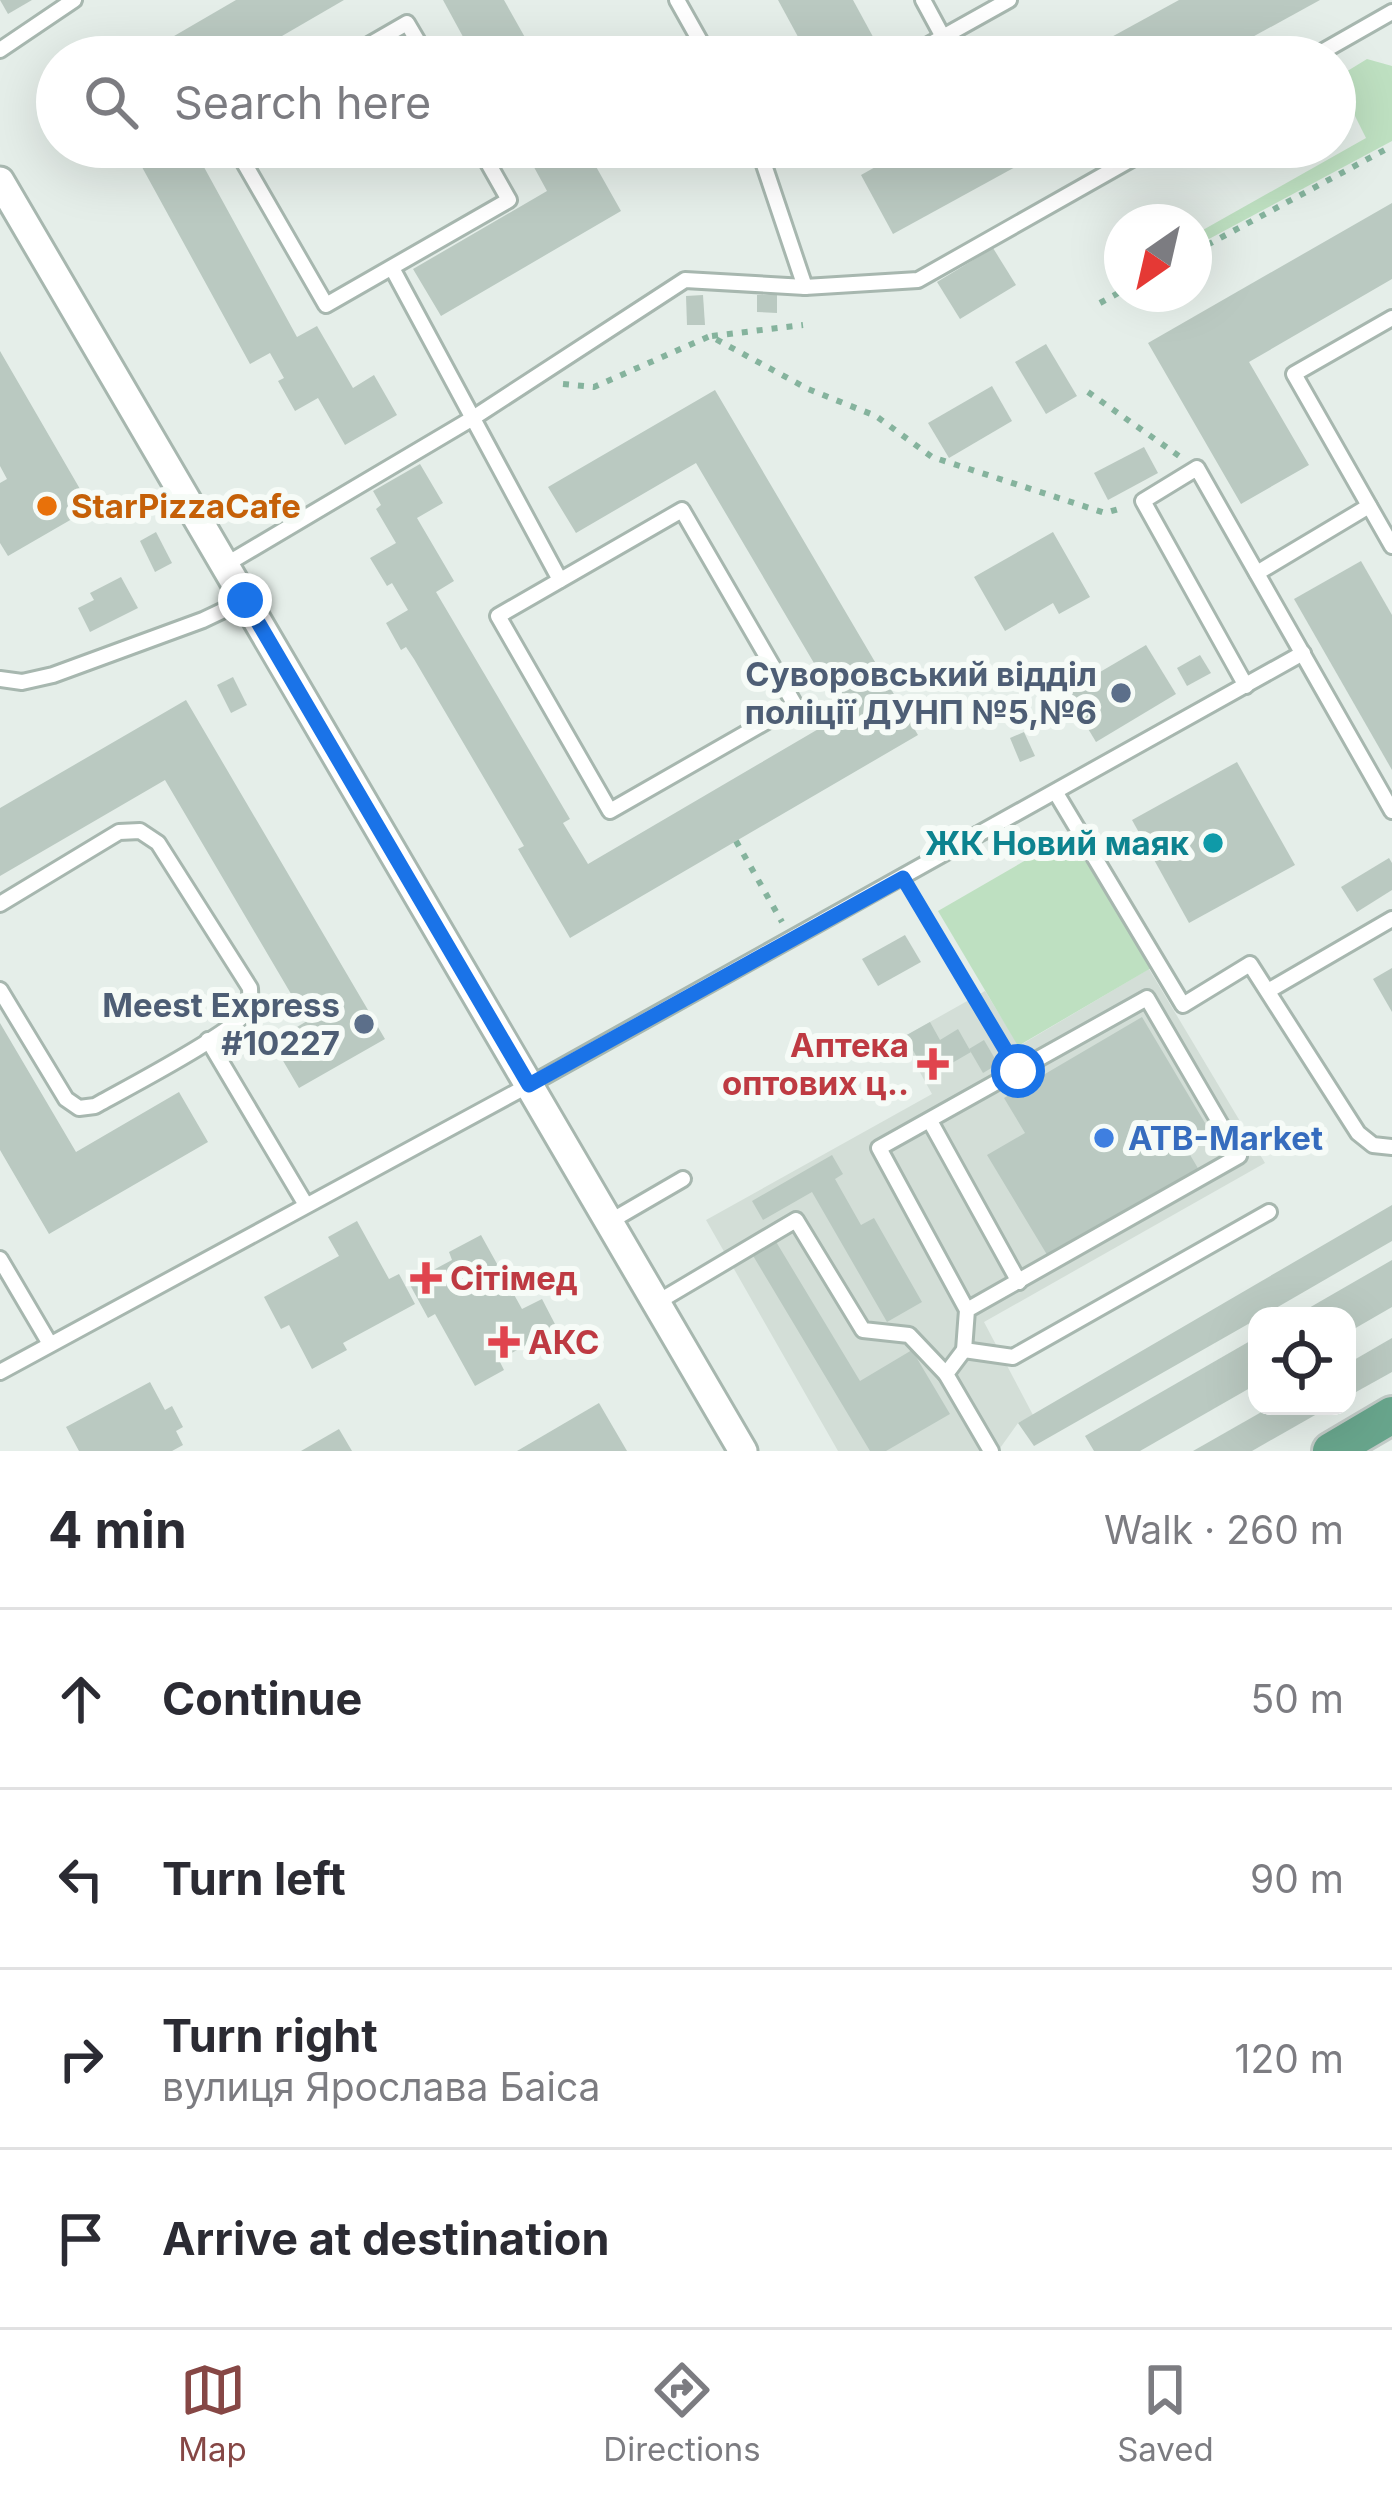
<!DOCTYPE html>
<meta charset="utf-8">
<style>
:root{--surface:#fff;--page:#f2f2f3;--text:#2b2b33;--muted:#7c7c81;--line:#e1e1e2;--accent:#864745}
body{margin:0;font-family:Inter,sans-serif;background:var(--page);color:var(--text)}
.controls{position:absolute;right:36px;bottom:36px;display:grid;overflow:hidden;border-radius:24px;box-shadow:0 12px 48px #0002}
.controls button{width:108px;height:108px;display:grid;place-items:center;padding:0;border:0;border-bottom:3px solid var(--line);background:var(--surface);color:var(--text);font:60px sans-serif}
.compass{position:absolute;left:1104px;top:204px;width:108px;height:108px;border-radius:50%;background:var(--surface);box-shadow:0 12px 48px #0002;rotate:214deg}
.stop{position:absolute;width:36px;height:36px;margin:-27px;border:9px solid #1a73e8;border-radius:50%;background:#fff}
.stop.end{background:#1a73e8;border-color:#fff;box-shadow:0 3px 12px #0008}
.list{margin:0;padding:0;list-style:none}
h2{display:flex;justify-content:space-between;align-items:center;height:156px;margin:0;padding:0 48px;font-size:51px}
h2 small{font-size:39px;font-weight:400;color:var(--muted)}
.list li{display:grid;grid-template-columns:78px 1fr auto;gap:36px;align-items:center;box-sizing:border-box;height:180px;padding:0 48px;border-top:3px solid var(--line)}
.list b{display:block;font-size:45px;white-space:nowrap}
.list p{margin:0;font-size:39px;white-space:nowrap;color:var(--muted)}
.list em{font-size:39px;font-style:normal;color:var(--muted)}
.icon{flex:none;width:66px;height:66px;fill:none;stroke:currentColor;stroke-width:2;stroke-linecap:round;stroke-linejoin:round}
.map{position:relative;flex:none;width:1392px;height:1451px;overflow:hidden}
.search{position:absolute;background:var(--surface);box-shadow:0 12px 48px #0002;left:36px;right:36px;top:36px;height:132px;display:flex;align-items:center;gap:30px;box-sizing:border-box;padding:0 42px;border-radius:66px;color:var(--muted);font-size:45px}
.sheet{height:876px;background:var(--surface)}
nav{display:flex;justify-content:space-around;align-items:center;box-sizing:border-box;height:168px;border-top:3px solid var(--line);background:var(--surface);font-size:33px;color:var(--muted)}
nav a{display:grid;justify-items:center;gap:6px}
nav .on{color:var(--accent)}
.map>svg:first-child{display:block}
</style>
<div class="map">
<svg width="1392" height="1451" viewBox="0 0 1392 1451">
<rect width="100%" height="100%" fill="#e5eee9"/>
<!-- built -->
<polygon fill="#d3ded7" points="1149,969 1265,1163 984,1322 1033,1415 1018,1423 998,1451 838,1451 706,1220 932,1094 901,1038 905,1036 985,991 1019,1046"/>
<!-- green -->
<g fill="#bee0c1">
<polygon points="1367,59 1392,66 1392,141 1194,247 1194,235 1366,138 1336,78"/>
<polygon points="1078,830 1158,964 1018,1046 938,911"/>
</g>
<!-- building -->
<g fill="#bac9c1">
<polygon points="0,0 32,0 8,14"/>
<polygon points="236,0 344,0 246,57 138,57"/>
<polygon points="443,0 504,0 536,57 474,57"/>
<polygon points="778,0 853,0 884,57 809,57"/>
<polygon points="1179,0 1320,0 1216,57 1075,57"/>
<polygon points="131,147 193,147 297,337 317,326 353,388 374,375 397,415 345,445 318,398 295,411 278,381 284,378 270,353 250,364"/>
<polygon points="523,147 585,147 621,211 441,316 413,269 547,191"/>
<polygon points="911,147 1052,147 893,234 861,175"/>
<polygon points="1392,203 1392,279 1249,362 1309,465 1241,504 1148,343"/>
<polygon points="993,248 1016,285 960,319 937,282"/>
<polygon points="703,295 705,325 687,325 686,296"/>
<polygon points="757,295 777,295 777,313 757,312"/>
<polygon points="1046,344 1077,396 1046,414 1015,362"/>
<polygon points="0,351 91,508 8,556 0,543 0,483 7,479 0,466"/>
<polygon points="992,386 1012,421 949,458 928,423"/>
<polygon points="715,390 918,735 570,938 518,849 524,846 414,659 406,647 401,650 386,623 408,610 392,583 387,586 370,558 396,543 376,509 381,505 373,491 420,464 443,503 417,518 454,581 436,592 570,819 563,823 588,864 844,714 696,463 576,533 548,487"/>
<polygon points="1144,447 1158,473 1108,500 1094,473"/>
<polygon points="156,532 172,563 155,572 140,541"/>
<polygon points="1053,532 1090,597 1059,614 1053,603 1005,631 974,577"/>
<polygon points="1361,561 1392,615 1392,770 1294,599"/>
<polygon points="121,577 138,608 90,632 78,608 94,600 90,593"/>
<polygon points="1146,645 1176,694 1096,742 1066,692"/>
<polygon points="1200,655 1211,673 1187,686 1177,668"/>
<polygon points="233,677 247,705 231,713 217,685"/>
<polygon points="186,700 385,1039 299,1088 272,1042 307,1021 165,780 0,876 0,808"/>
<polygon points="1024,732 1035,756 1020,762 1010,738"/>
<polygon points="1237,762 1295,865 1189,923 1132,820"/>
<polygon points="1389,858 1392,863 1392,890 1357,912 1341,887"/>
<polygon points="905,935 921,962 878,986 862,959"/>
<polygon points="1392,968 1392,1012 1373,979"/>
<polygon points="1142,1017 1208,1128 1183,1143 1199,1170 1049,1258 987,1155 1025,1133 1004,1098"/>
<polygon points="930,1022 940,1040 958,1029 971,1052 928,1077 905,1036"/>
<polygon points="0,1023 76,1152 179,1092 208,1142 49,1234 0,1150"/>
<polygon points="984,1040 998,1064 983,1073 969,1049"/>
<polygon points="832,1155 843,1174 835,1179 861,1225 874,1218 922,1302 887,1322 812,1192 763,1220 752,1201"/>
<polygon points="1392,1205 1392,1241 1262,1316 1257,1316 1257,1319 1034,1446 1018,1423"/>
<polygon points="357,1221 389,1279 399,1274 415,1304 343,1343 347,1350 312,1369 289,1325 281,1329 264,1297 339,1256 328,1237"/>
<polygon points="481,1235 522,1309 542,1299 557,1328 499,1360 504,1370 475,1386 435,1314 428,1318 409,1283 452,1260 449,1252"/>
<polygon points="775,1240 860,1381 912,1350 950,1414 886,1451 870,1451 752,1254"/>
<polygon points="1392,1260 1392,1307 1347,1333 1347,1316 1295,1316"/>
<polygon points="1257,1337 1257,1384 1140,1451 1094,1451 1085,1436"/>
<polygon points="1392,1338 1392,1372 1347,1397 1347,1364"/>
<polygon points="150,1382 165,1410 172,1406 183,1427 176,1431 183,1445 172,1451 79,1451 66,1427"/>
<polygon points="599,1403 627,1451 517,1451"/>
<polygon points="1272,1406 1331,1406 1252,1451 1193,1451"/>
<polygon points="339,1429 352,1451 301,1451"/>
</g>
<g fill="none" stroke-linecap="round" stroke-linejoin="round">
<!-- service casing -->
<g stroke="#a7b7af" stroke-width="20">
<g id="service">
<polyline points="677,0 709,57"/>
<polyline points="923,0 943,37"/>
<polyline points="0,50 74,0"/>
<polyline points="348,57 407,23 427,57"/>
<polyline points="907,57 1009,0"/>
<polyline points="1313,57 1392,12"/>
<polyline points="235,147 326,305 509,200 479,147"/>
<polyline points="758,147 805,287"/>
<polyline points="392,268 560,580"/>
<polyline points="1392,318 1294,374 1392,546"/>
<polygon points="682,510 795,705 610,811 498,616"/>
<polyline points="225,565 473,418 685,280 805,287 918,280 1153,147"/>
<polyline points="1257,573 1369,506"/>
<polyline points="0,679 22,682 53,675 203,620 245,600"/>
<polyline points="1246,686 1143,501 1197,468 1392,811"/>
<polyline points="1056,793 1183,1005 1250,964 1358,1133 1373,1145 1392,1147"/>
<path d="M0 904 119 832 140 831 158 843 250 988C250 991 251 1004 250 1007 242 1029 121 1091 95 1106L79 1108 66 1099 0 990"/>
<polyline points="1268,991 1392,919"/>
<polyline points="208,1040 306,1205"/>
<polyline points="930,1121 1019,1282"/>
<polyline points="609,1222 683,1179"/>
<polyline points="0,1259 50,1344"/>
<polyline points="656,1303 796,1220 863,1330 909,1335 946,1374"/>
<polyline points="967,1310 1239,1156 1147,998 879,1148 967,1310 964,1350 946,1374 991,1451"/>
<polyline points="964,1350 1013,1357 1269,1212"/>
<polyline points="0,1372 529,1085 1303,653"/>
</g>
</g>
<!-- minor casing -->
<g stroke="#a7b7af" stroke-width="33">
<polyline id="minor" points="0,181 743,1451"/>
</g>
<!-- primary casing -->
<g stroke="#c1cac6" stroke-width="42">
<polyline id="primary" points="1331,1451 1392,1415"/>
</g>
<!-- path -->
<g stroke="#85b39d" stroke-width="6" stroke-dasharray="6 9" stroke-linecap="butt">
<polyline points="1185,147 1188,152"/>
<polyline points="1194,252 1392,146"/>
<polyline points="1100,303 1122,291"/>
<polyline points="712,336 803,325"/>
<polyline points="563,384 594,387 710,336 808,389 876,416 932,457 1105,513 1122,508"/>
<polyline points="1088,392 1179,456"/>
<polyline points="736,841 782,922"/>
<polyline points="914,896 1008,1055"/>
</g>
<!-- service -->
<use href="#service" stroke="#fff" stroke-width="14"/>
<!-- minor -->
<use href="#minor" stroke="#fff" stroke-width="27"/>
<!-- primary -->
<use href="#primary" stroke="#68a58c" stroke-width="36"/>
</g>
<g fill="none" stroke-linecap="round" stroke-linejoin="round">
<!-- route -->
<polyline stroke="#1a73e8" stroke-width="15" points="245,600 529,1085 903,878 1018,1071"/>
</g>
<!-- markers -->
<circle fill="#e8710a" stroke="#f6fbf7" stroke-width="4.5" cx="47" cy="506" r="12"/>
<g fill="#5c6f8a" stroke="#f6fbf7" stroke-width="4.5">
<circle cx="1121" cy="693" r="12"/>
<circle cx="364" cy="1024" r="12"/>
</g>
<circle fill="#0f9aa8" stroke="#f6fbf7" stroke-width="4.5" cx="1213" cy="843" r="12"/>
<g fill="#e0444e" stroke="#f6fbf7" stroke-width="4.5">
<path d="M927 1046h12v12h12v12h-12v12h-12v-12h-12v-12h12z"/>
<path d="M420 1260h12v12h12v12h-12v12h-12v-12h-12v-12h12z"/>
<path d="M498 1324h12v12h12v12h-12v12h-12v-12h-12v-12h12z"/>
</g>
<circle fill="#3f7fe0" stroke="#f6fbf7" stroke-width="4.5" cx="1104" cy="1138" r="12"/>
<g text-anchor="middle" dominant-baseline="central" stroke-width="12" stroke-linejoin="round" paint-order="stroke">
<!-- food labels -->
<g font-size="33" font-weight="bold" fill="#c56008" stroke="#f6fbf7" text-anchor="start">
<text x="71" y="506">StarPizzaCafe</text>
</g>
<!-- service labels -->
<g font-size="33" font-weight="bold" fill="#4e5e75" stroke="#f6fbf7" text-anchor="end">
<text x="1097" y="674">Суворовський відділ<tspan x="1097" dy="38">поліції ДУНП №5,№6</tspan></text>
<text x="340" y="1005">Meest Express<tspan x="340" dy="38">#10227</tspan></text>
</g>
<!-- culture labels -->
<g font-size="33" font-weight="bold" fill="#0d838f" stroke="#f6fbf7" text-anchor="end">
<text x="1189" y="843">ЖК Новий маяк</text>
</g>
<!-- health labels -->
<g font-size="33" font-weight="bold" fill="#be3a42" stroke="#f6fbf7" text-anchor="start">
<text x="909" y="1045" text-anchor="end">Аптека<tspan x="909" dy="38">оптових ц‥</tspan></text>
<text x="450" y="1278">Сітімед</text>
<text x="528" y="1342">АКС</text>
</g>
<!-- shop labels -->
<g font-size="33" font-weight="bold" fill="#366cbe" stroke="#f6fbf7" text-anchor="start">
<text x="1128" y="1138">ATB-Market</text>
</g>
</g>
</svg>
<div class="controls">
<button><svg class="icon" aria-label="locate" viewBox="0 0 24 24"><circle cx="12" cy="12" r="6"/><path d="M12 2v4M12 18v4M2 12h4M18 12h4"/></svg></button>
</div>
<svg class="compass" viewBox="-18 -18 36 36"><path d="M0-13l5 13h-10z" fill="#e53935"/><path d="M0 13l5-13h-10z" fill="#7c7c81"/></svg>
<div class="stop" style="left:1018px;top:1071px"></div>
<div class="stop end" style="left:245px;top:600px"></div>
<div class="search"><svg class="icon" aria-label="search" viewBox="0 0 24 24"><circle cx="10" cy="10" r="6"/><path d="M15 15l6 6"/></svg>Search here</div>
</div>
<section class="sheet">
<h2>4 min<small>Walk · 260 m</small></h2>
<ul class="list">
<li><svg class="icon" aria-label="ahead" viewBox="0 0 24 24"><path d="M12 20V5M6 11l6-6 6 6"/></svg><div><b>Continue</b></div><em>50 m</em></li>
<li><svg class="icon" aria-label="left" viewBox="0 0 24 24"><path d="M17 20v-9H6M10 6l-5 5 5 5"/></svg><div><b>Turn left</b></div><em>90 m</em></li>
<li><svg class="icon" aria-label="right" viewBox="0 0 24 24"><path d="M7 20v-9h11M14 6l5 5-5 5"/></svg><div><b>Turn right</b><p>вулиця Ярослава Баіса</p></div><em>120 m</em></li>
<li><svg class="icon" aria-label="arrive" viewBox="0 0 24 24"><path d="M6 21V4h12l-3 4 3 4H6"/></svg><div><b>Arrive at destination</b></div></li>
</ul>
</section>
<nav>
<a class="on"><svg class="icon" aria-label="map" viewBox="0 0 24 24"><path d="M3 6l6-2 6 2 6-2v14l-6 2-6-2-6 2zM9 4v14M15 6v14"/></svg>Map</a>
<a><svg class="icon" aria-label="directions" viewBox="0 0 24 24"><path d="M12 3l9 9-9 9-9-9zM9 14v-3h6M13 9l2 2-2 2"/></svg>Directions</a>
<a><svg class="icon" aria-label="saved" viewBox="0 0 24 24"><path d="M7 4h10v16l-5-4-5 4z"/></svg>Saved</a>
</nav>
